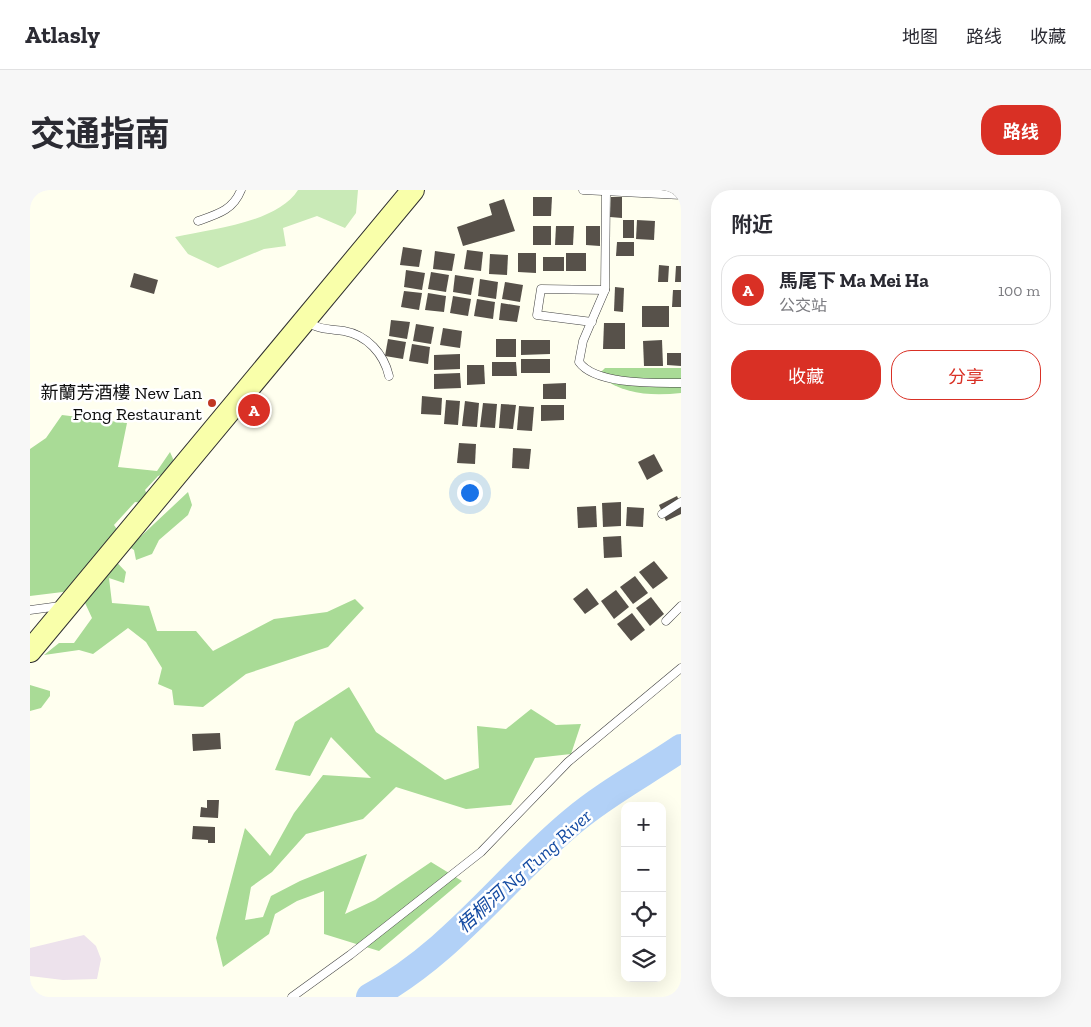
<!DOCTYPE html>
<html lang="zh">
<meta charset="utf-8">
<style>
:root{--surface:#fff;--page:#f7f7f7;--text:#2b2b33;--muted:#7c7c81;--line:#e1e1e2;--accent:#d93025}
body{margin:0;font-family:"Zilla Slab","Noto Sans SC",serif;background:var(--page);color:var(--text)}
.controls{position:absolute;right:15px;bottom:15px;display:grid;overflow:hidden;border-radius:10px;box-shadow:0 5px 20px #0002}
.controls button{width:45px;height:45px;display:grid;place-items:center;padding:0;border:0;border-bottom:1px solid var(--line);background:var(--surface);color:var(--text);font:25px sans-serif}
.you{position:absolute;left:439px;top:302px;width:18px;height:18px;margin:-12px;border:4px solid #fff;border-radius:50%;background:#1a73e8;box-shadow:0 0 0 8px #1a73e833}
.badge{display:grid;place-items:center;width:32px;height:32px;border-radius:50%;background:var(--accent);color:#fff;font-size:16px;font-weight:700}
.pin{position:absolute;translate:-50% -50%;border:2px solid #fff;box-shadow:0 1px 5px #0006}
.list{margin:0;padding:0;list-style:none}
h2{display:flex;justify-content:space-between;align-items:center;height:65px;margin:0;padding:0 20px;font-size:21px}
h2 small{font-size:16px;font-weight:400;color:var(--muted)}
.list li{display:grid;grid-template-columns:32px 1fr auto;gap:15px;align-items:center;box-sizing:border-box;height:70px;margin:0 10px 10px;padding:0 10px;border:1px solid var(--line);border-radius:20px}
.list b{display:block;font-size:19px;white-space:nowrap}
.list p{margin:0;font-size:16px;white-space:nowrap;color:var(--muted)}
.list em{font-size:16px;font-style:normal;color:var(--muted)}
.actions{display:flex;gap:10px;padding:15px 20px}
.actions a{flex:1;padding:11px 0;border:1px solid var(--accent);border-radius:20px;text-align:center;font-size:18px;color:var(--accent)}
.actions .main{background:var(--accent);color:#fff}
.icon{flex:none;width:28px;height:28px;fill:none;stroke:currentColor;stroke-width:2;stroke-linecap:round;stroke-linejoin:round}
.map{position:relative;flex:none;width:651px;height:807px;overflow:hidden;border-radius:20px}
header{display:flex;align-items:center;gap:30px;box-sizing:border-box;height:70px;padding:0 25px;background:var(--surface);border-bottom:1px solid var(--line)}
header strong{font-size:24px}
nav{display:flex;gap:28px;margin-inline-start:auto;font-size:18px}
.intro{display:flex;align-items:center;justify-content:space-between;box-sizing:border-box;height:120px;padding:0 30px}
h1{margin:0;font-size:35px}
.button{padding:12px 22px;border-radius:20px;background:var(--accent);color:#fff;font-size:18px;font-weight:700}
main{display:flex;gap:30px;padding:0 30px}
aside{flex:1;background:var(--surface);border-radius:20px;box-shadow:0 5px 20px #0002}
.map>svg:first-child{display:block}
</style>
<header>
<strong>Atlasly</strong>
<nav><a>地图</a><a>路线</a><a>收藏</a></nav>
</header>
<div class="intro"><h1>交通指南</h1><a class="button">路线</a></div>
<main>
<div class="map">
<svg width="651" height="807" viewBox="0 0 651 807">
<rect width="100%" height="100%" fill="#ffffef"/>
<!-- industrial -->
<polygon fill="#ede2ec" points="54,745 66,756 71,769 67,789 33,790 0,786 0,758"/>
<!-- green -->
<path fill="#c9eab7" d="M268 0H328L326 23 315 38 287 26 253 38 256 56 234 59 188 78 158 64 145 47C181 39 247 33 268 0Z"/>
<!-- forest -->
<g fill="#a9db96">
<path d="M575 178H651V203C623 206 594 205 571 187V182Z"/>
<polygon points="32,225 97,233 88,277 127,281 140,262 148,280 128,286 115,300 121,314 105,312 84,335 91,345 108,349 158,302 162,315 158,325 129,350 122,364 106,370 104,360 85,348 75,360 96,382 94,393 79,388 82,413 119,416 127,441 166,441 183,461 244,429 297,422 325,409 334,418 298,457 216,484 173,517 144,515 142,500 128,494 132,478 116,452 98,438 63,464 49,460 14,465 29,453 44,453 62,428 49,400 0,406 0,259 16,248"/>
<polygon points="0,495 20,501 20,506 11,518 0,521"/>
<polygon points="319,497 346,542 415,590 449,578 447,536 476,539 501,519 526,535 551,534 541,564 505,568 481,615 436,619 366,597 333,629 276,644 242,682 221,697 215,730 233,727 241,706 270,691 337,664 315,724 345,710 401,672 432,691 349,761 294,744 294,701 267,711 245,724 239,744 193,777 186,748 215,638 240,666 264,623 293,585 341,588 301,547 280,586 245,580 265,532"/>
</g>
<g fill="none" stroke-linecap="round" stroke-linejoin="round">
<!-- river -->
<path stroke="#b2d1f7" stroke-width="28" d="M340 807C422 763 473 689 543 631 576 603 616 582 651 558"/>
</g>
<!-- building -->
<g fill="#57514a">
<polygon points="503,7 522,7 521,26 503,26"/>
<polygon points="581,7 592,7 592,28 580,27"/>
<polygon points="474,9 485,41 433,56 427,37 462,25 459,14"/>
<rect x="593" y="30" width="11" height="18"/>
<polygon points="607,30 625,31 624,50 606,49"/>
<rect x="503" y="36" width="18" height="19"/>
<polygon points="526,36 544,36 543,55 525,55"/>
<polygon points="556,36 570,36 570,56 556,55"/>
<polygon points="587,52 604,52 604,66 586,66"/>
<polygon points="373,57 392,60 389,77 370,75"/>
<polygon points="437,60 453,62 451,81 434,79"/>
<polygon points="405,61 425,64 422,81 403,79"/>
<polygon points="488,63 506,63 506,83 488,82"/>
<rect x="536" y="63" width="20" height="18"/>
<polygon points="460,64 478,65 477,85 459,84"/>
<rect x="513" y="67" width="21" height="14"/>
<polygon points="629,75 639,76 638,92 628,92"/>
<polygon points="646,76 651,76 651,92 645,92"/>
<polygon points="376,80 395,83 392,100 374,97"/>
<polygon points="401,82 419,85 416,102 398,99"/>
<polygon points="104,83 128,90 124,104 100,97"/>
<polygon points="425,85 444,88 441,105 423,102"/>
<polygon points="450,89 468,92 466,109 448,106"/>
<polygon points="475,92 493,95 490,112 472,109"/>
<polygon points="585,97 594,98 593,122 584,121"/>
<polygon points="643,100 651,100 651,117 642,117"/>
<polygon points="374,101 392,103 389,120 371,117"/>
<polygon points="398,103 416,106 414,122 395,120"/>
<polygon points="423,106 441,109 438,126 420,123"/>
<polygon points="447,109 465,112 463,129 444,126"/>
<polygon points="471,113 490,116 487,132 469,130"/>
<rect x="612" y="116" width="27" height="21"/>
<polygon points="361,130 380,132 377,149 359,146"/>
<polygon points="574,133 595,133 595,159 573,159"/>
<polygon points="386,134 404,137 401,154 383,151"/>
<polygon points="413,138 432,141 430,158 410,155"/>
<polygon points="358,149 376,152 373,169 355,166"/>
<rect x="466" y="149" width="20" height="18"/>
<polygon points="491,150 520,150 520,164 491,165"/>
<polygon points="632,150 633,176 614,176 613,151"/>
<polygon points="382,154 400,157 398,174 379,171"/>
<polygon points="637,163 651,163 651,176 637,175"/>
<polygon points="430,164 430,179 404,180 404,165"/>
<rect x="491" y="169" width="29" height="14"/>
<polygon points="462,172 486,172 487,186 462,186"/>
<polygon points="437,175 454,175 455,194 437,195"/>
<polygon points="430,183 431,198 404,199 404,184"/>
<polygon points="536,193 536,209 513,209 513,194"/>
<polygon points="392,206 412,208 411,225 391,224"/>
<polygon points="416,210 430,211 428,235 414,234"/>
<polygon points="435,211 449,213 447,237 432,236"/>
<polygon points="453,213 467,214 465,238 450,237"/>
<polygon points="471,214 486,215 483,239 469,238"/>
<polygon points="511,215 534,215 534,230 511,231"/>
<polygon points="489,216 504,217 502,241 487,240"/>
<polygon points="429,253 446,254 445,274 427,273"/>
<polygon points="483,258 501,259 499,279 482,278"/>
<polygon points="624,264 633,281 617,290 608,272"/>
<polygon points="647,306 651,315 651,324 636,331 629,315"/>
<polygon points="591,312 591,336 573,337 572,313"/>
<polygon points="566,316 567,337 548,338 547,317"/>
<polygon points="597,317 614,318 613,337 596,336"/>
<polygon points="591,346 592,367 574,368 573,347"/>
<polygon points="624,371 638,388 623,399 609,382"/>
<polygon points="605,386 618,403 603,414 590,397"/>
<polygon points="557,398 569,414 555,424 543,409"/>
<polygon points="586,400 599,417 584,429 571,411"/>
<polygon points="621,407 634,424 620,436 606,418"/>
<polygon points="602,423 615,440 601,451 587,434"/>
<polygon points="190,543 191,559 163,561 162,544"/>
<polygon points="177,610 189,610 188,628 170,627 171,617 177,618"/>
<polygon points="163,636 185,637 185,653 178,653 178,650 162,649"/>
</g>
<g fill="none" stroke-linecap="round" stroke-linejoin="round">
<!-- service casing -->
<g stroke="#414141" stroke-width="9">
<g id="service">
<polyline points="553,0 651,5"/>
<path d="M576 3 575 100 553 151 549 172C565 195 626 193 651 193"/>
<path d="M168 31C188 24 203 20 211 0"/>
<path d="M276 131C288 140 300 139 314 141 337 145 354 164 359 186"/>
<polyline points="562,132 507,125 511,99 575,100"/>
<polyline points="632,324 651,312"/>
<polyline points="0,420 30,416"/>
<polyline points="636,431 651,416"/>
<polyline points="262,807 320,765 451,662 538,572 651,478"/>
</g>
</g>
<!-- secondary casing -->
<g stroke="#303030" stroke-width="24">
<polyline id="secondary" points="0,461 383,0"/>
</g>
<!-- service -->
<use href="#service" stroke="#fff" stroke-width="8"/>
<!-- secondary -->
<use href="#secondary" stroke="#f9ffaa" stroke-width="22"/>
</g>
<!-- markers -->
<circle fill="#c03723" stroke="#fff" stroke-width="2" cx="182" cy="213" r="5"/>
<g text-anchor="middle" dominant-baseline="central" stroke-width="5" stroke-linejoin="round" paint-order="stroke">
<!-- poi labels -->
<g font-size="18" fill="#0e0e0e" stroke="#fff" text-anchor="end">
<text x="172" y="203">新蘭芳酒樓 New Lan<tspan x="172" dy="21">Fong Restaurant</tspan></text>
</g>
<!-- water labels -->
<g font-size="19" font-style="italic" fill="#154ba2" stroke="#fff">
<text transform="translate(494 681) rotate(-42)">梧桐河 Ng Tung River</text>
</g>
</g>
</svg>
<div class="controls">
<button>+</button>
<button>−</button>
<button><svg class="icon" aria-label="locate" viewBox="0 0 24 24"><circle cx="12" cy="12" r="6"/><path d="M12 2v4M12 18v4M2 12h4M18 12h4"/></svg></button>
<button><svg class="icon" aria-label="layers" viewBox="0 0 24 24"><path d="M12 4l9 5-9 5-9-5zM3 14l9 5 9-5"/></svg></button>
</div>
<div class="you"></div>
<div class="pin badge" style="left:224px;top:220px">A</div>
</div>
<aside>
<h2>附近<small></small></h2>
<ul class="list">
<li><span class="badge">A</span><div><b>馬尾下 Ma Mei Ha</b><p>公交站</p></div><em>100 m</em></li>
</ul>
<div class="actions"><a class="main">收藏</a><a>分享</a></div>
</aside>
</main>
